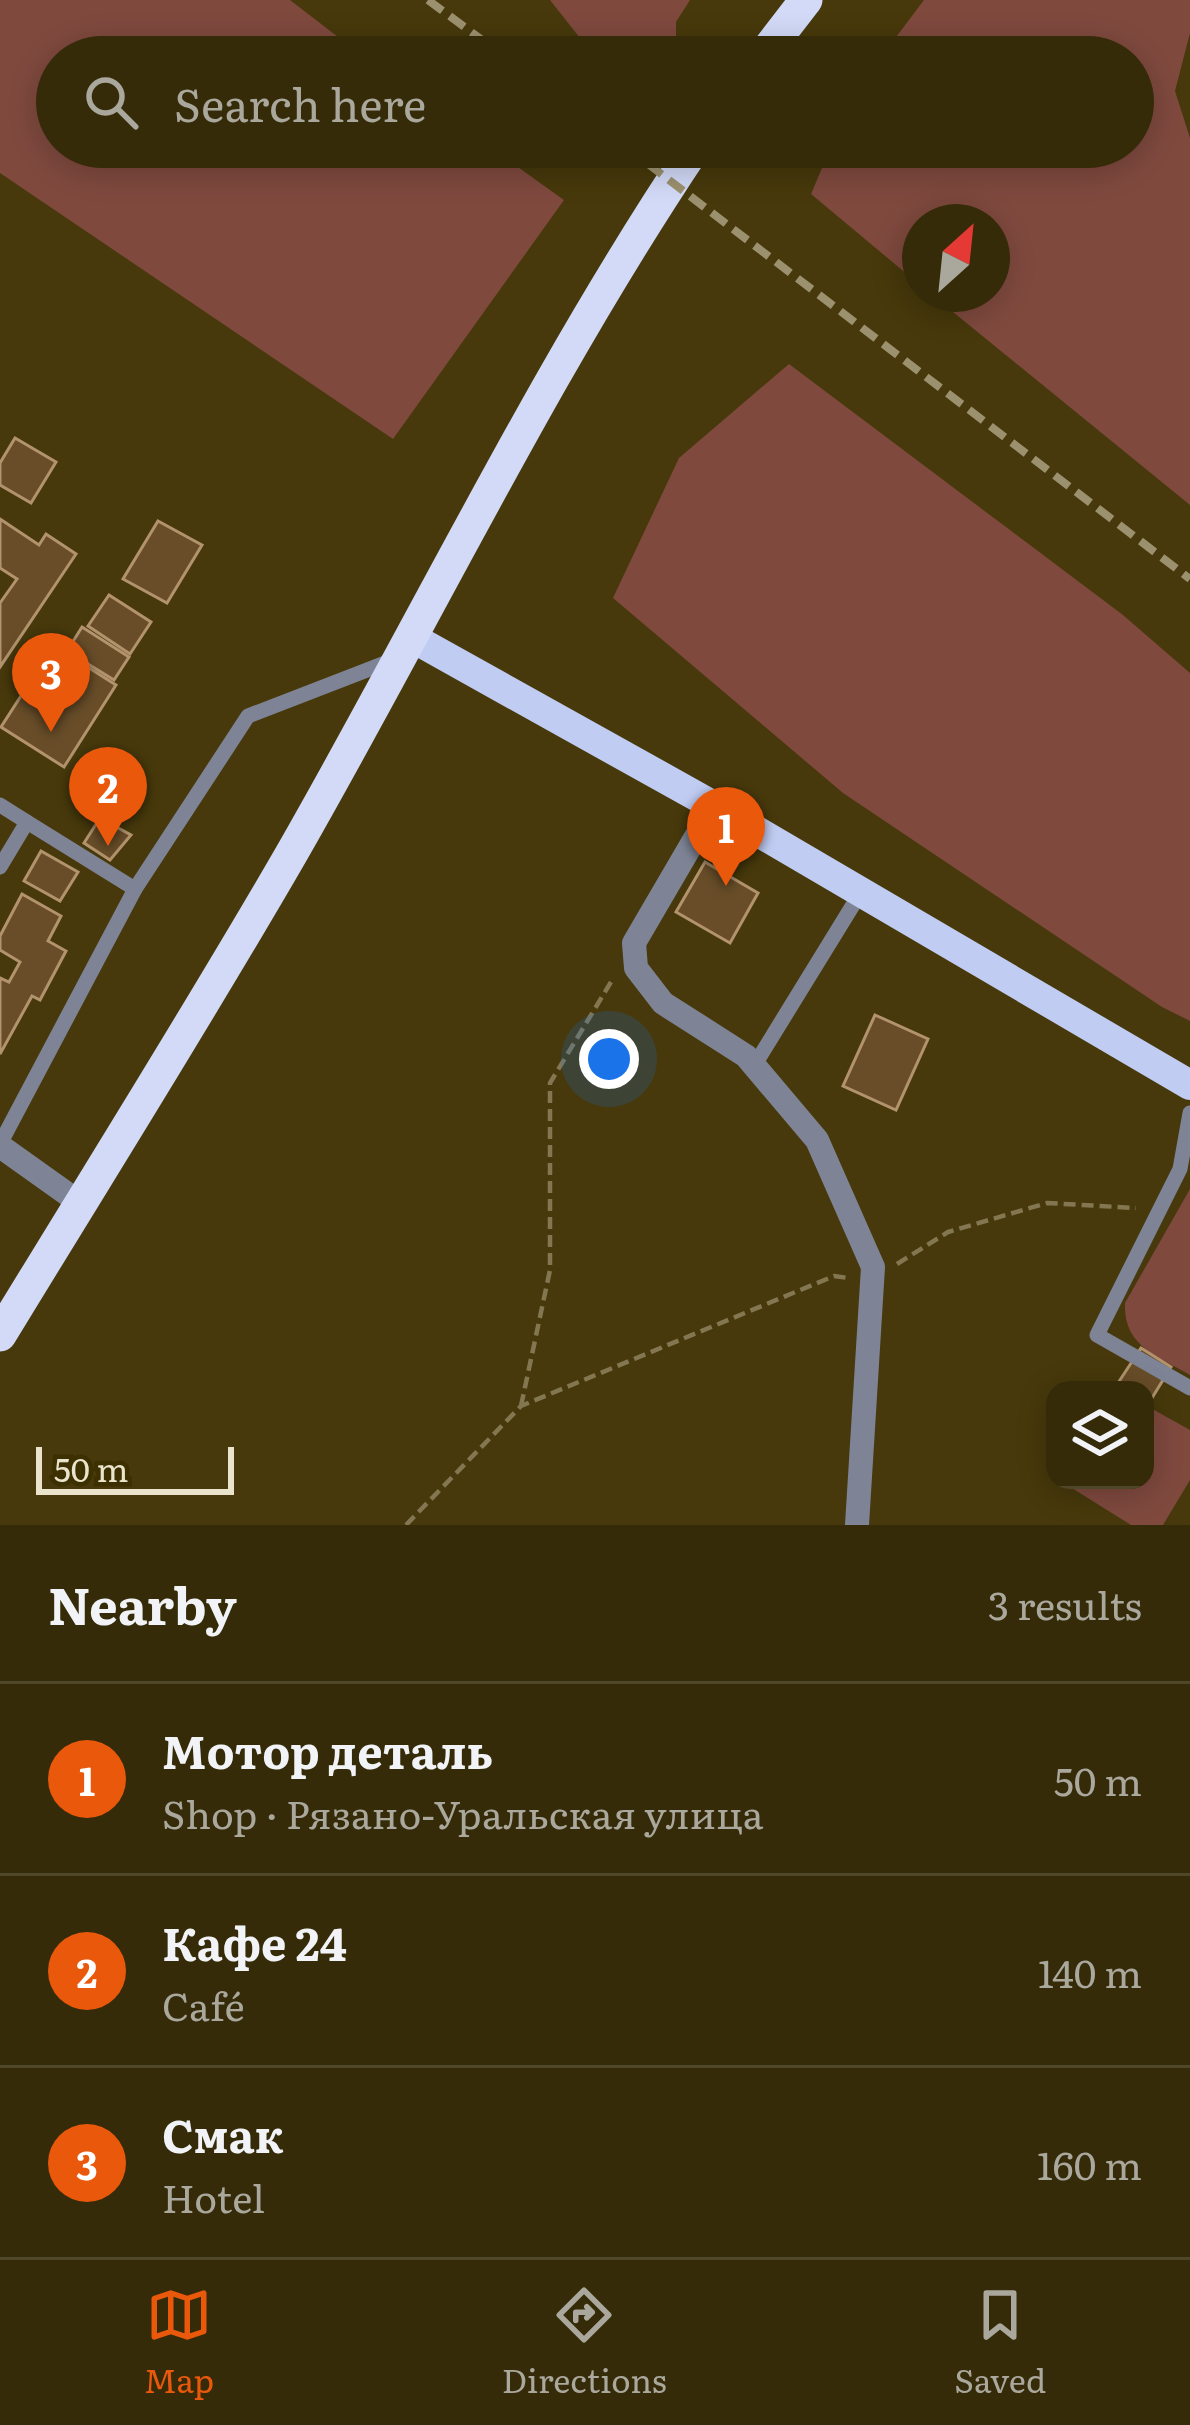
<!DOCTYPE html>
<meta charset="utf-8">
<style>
:root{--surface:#352b08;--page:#3d3312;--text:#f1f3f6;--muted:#aaa79c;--line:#4f4729;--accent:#ea580c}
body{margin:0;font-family:Literata,serif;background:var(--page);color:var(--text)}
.controls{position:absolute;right:36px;bottom:36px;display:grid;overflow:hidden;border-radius:24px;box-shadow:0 6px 30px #0003}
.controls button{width:108px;height:108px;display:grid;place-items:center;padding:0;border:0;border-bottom:3px solid var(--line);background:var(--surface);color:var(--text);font:60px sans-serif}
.compass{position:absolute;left:902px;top:204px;width:108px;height:108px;border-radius:50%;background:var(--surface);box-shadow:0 6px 30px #0003;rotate:27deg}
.scale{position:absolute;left:36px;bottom:30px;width:198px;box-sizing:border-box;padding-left:12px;border:6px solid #ebe4cd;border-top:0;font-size:33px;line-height:42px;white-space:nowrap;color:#ebe4cd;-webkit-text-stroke:9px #3c2f00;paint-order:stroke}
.you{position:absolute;left:609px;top:1059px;width:42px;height:42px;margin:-30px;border:9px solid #fff;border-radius:50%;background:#1a73e8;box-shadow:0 0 0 18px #1a73e833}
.badge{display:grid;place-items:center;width:78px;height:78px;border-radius:50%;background:var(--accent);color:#fff;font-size:39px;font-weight:700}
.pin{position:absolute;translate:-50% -99px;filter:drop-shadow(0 3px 6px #0008)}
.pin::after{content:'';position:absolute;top:63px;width:42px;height:36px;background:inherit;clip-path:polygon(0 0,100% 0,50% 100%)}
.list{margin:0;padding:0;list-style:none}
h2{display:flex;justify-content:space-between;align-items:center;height:156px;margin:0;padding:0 48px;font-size:51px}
h2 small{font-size:39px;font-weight:400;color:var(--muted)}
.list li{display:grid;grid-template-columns:78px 1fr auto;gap:36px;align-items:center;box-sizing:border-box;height:192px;padding:0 48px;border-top:3px solid var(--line)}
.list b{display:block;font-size:45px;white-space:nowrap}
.list p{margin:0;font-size:39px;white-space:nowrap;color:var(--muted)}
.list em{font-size:39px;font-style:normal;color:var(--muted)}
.icon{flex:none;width:66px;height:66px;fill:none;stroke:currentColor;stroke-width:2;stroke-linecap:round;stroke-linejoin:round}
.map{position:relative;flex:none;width:1190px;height:1525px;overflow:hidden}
.search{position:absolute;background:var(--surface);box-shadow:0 6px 30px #0003;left:36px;right:36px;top:36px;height:132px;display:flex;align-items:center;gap:30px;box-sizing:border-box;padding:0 42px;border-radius:66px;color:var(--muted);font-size:45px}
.sheet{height:732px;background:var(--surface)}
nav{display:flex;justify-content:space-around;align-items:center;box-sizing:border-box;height:168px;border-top:3px solid var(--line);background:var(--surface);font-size:33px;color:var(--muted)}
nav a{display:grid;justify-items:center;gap:6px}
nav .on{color:var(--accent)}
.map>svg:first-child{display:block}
</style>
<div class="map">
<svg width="1190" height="1525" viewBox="0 0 1190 1525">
<rect width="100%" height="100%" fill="#47390b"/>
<!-- green -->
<g fill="#7f493e">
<polygon points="0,0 290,0 364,57 57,57 57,147 490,147 564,200 393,439 0,173"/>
<polygon points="550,0 690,0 676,22 676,57 595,57"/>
<polygon points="924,0 1190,0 1190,33 1175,91 1190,138 1190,505 931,294 992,294 992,222 920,222 920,285 811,194 831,147 1133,147 1133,57 881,57"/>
<polygon points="789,364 1123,615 1190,673 1190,1021 1162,1007 843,793 613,598 679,458"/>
<path d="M1190 1189V1375C1157 1356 1123 1346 1125 1303Z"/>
<polygon points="1147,1406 1190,1430 1190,1480 1163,1525 1131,1525 1059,1480 1145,1480"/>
</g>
<!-- building -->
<g fill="#684d28" stroke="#b2936d" stroke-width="3">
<polygon points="15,438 56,462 31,503 0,485 0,463"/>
<polygon points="0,519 39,545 46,534 76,554 0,667 0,603 17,579 0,568"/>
<polygon points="158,521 202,545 167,603 123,579"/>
<polygon points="109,595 151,622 130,654 88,626"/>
<polygon points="82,627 129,657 114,680 67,651"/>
<polygon points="64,652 116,685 64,767 1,727 28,685 18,679 28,663 49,676"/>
<polygon points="100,818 131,835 110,860 84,843"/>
<polygon points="41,851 78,872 60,901 24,881"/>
<polygon points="705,862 758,893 730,943 676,912"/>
<polygon points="22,894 61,916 48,941 66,951 40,1000 32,996 0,1054 0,978 9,982 20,962 0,950 0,936"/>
<polygon points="875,1015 928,1039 896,1110 843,1086"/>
<polygon points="1141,1348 1171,1367 1147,1406 1145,1390 1122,1390 1116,1386"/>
</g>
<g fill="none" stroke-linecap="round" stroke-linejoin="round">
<!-- path -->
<g stroke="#837752" stroke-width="4.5" stroke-dasharray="12 6" stroke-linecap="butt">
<polyline points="897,1264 948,1232 1047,1203 1136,1208"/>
<polyline points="521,1406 550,1270 550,1083 614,977"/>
<polyline points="406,1525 521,1406 834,1276 848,1278"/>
</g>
<!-- service -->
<g stroke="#7e8496" stroke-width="15">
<polyline points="0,805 27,822 0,867"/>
<polyline points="27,822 135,889"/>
<polyline points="754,1066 861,892"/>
<polyline points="1190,1113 1180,1169 1097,1335 1190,1388"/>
<polyline points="0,1144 135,889 248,716 393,660"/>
</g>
<!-- minor -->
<polyline stroke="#7e8496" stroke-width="24" points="714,806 634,943 636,968 663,1003 746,1056 817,1140 873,1267 857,1525"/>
<!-- tertiary -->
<polyline stroke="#7e8496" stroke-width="24" points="0,1146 80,1203"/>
<!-- primary -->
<polyline stroke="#c0ccf2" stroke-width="30" points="411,637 714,806 1190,1085"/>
<!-- trunk -->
<g stroke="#d2daf7" stroke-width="33">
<polyline points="762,57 806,0"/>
<path d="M0 1335C98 1174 199 1014 293 851 427 617 544 372 695 147"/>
</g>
<!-- rail -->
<g stroke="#9c916f" stroke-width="8" stroke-dasharray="18 9" stroke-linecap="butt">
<polyline points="428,0 505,57"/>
<polyline points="626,147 1190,579"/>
</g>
</g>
</svg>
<div class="controls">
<button><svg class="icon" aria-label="layers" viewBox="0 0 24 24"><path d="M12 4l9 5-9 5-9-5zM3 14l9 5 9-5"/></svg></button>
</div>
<svg class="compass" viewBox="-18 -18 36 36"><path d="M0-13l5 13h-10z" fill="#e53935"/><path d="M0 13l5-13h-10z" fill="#aaa79c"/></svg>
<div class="scale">50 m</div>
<div class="you"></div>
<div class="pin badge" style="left:726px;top:886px">1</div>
<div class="pin badge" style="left:108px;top:846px">2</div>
<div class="pin badge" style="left:51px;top:732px">3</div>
<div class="search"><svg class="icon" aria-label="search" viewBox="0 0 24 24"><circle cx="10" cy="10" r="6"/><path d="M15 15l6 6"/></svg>Search here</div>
</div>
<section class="sheet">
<h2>Nearby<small>3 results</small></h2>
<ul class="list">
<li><span class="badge">1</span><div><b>Мотор деталь</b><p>Shop · Рязано-Уральская улица</p></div><em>50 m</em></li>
<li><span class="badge">2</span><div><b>Кафе 24</b><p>Café</p></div><em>140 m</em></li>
<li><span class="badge">3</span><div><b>Смак</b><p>Hotel</p></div><em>160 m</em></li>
</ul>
</section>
<nav>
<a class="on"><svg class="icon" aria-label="map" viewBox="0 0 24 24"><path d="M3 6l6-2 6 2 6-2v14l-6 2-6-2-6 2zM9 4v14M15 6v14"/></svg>Map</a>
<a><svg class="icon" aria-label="directions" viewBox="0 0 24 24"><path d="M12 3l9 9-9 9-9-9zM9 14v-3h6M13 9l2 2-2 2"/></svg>Directions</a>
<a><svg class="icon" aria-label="saved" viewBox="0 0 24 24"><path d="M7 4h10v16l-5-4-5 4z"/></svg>Saved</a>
</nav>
